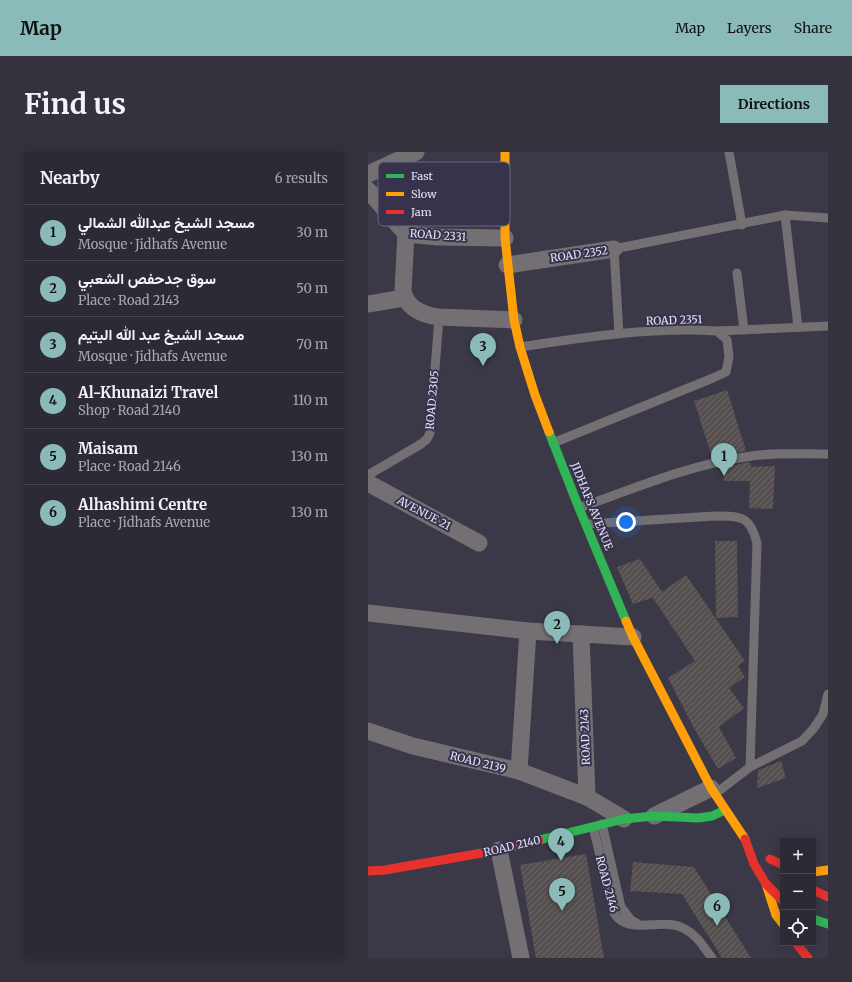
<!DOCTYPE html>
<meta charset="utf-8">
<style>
:root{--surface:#2c2b35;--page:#34333d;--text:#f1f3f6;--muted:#a6a7ad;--line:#484750;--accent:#8bbbb9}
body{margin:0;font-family:Merriweather,Vazirmatn,serif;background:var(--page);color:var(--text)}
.controls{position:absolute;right:12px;bottom:12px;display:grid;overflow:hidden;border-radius:0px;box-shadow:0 2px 10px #0003}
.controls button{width:36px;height:36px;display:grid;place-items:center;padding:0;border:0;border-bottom:1px solid var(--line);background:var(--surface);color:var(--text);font:20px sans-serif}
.you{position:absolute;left:258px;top:370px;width:14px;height:14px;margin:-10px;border:3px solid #fff;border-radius:50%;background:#1a73e8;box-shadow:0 0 0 6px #1a73e833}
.badge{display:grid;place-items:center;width:26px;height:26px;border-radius:50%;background:var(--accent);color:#111;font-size:13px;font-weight:700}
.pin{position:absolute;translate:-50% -33px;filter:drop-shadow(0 1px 2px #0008)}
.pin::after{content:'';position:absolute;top:21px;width:14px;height:12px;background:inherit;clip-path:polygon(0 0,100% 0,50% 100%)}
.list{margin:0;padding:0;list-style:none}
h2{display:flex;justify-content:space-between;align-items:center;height:52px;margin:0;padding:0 16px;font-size:17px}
h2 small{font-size:13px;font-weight:400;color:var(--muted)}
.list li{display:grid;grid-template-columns:26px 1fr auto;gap:12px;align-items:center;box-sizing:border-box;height:56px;padding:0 16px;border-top:1px solid var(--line)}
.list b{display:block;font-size:15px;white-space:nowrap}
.list p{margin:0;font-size:13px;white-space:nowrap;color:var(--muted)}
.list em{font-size:13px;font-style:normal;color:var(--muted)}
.icon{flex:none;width:22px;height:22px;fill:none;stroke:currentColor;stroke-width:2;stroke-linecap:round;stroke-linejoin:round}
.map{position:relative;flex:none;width:460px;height:806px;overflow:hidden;border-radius:0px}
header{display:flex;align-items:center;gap:24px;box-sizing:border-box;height:56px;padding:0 20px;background:var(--accent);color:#111}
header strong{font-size:19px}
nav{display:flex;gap:22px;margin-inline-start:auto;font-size:14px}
.intro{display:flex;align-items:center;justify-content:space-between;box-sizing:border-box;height:96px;padding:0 24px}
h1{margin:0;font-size:28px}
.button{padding:10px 18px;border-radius:0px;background:var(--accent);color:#111;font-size:14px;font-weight:700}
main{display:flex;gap:24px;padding:0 24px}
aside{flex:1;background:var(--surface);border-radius:0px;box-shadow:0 2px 10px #0003}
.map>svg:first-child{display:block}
</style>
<header>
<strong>Map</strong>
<nav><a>Map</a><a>Layers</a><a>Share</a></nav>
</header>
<div class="intro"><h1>Find us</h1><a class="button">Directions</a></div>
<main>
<aside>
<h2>Nearby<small>6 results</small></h2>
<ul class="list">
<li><span class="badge">1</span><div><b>مسجد الشيخ عبدالله الشمالي</b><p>Mosque · Jidhafs Avenue</p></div><em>30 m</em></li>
<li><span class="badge">2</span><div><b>سوق جدحفص الشعبي</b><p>Place · Road 2143</p></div><em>50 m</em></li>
<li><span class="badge">3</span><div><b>مسجد الشيخ عبد الله اليتيم</b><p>Mosque · Jidhafs Avenue</p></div><em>70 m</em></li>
<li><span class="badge">4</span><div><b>Al-Khunaizi Travel</b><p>Shop · Road 2140</p></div><em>110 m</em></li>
<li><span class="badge">5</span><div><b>Maisam</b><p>Place · Road 2146</p></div><em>130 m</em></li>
<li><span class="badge">6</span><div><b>Alhashimi Centre</b><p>Place · Jidhafs Avenue</p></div><em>130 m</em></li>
</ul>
</aside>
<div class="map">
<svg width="460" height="806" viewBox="0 0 460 806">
<defs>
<pattern id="building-hatch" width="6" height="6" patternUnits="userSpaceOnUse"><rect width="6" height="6" fill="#564f4f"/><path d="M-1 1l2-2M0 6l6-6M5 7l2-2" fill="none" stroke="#6e6869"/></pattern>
</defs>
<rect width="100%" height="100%" fill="#3b3947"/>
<!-- building -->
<g fill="url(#building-hatch)">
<polygon points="359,238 378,299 356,303 356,301 344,305 326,249"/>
<polygon points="382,310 383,315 407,314 405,357 381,356 382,329 356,329 356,315"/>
<polygon points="347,389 369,389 370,465 348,466"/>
<polygon points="272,407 294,440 318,423 377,509 370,514 377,525 361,536 376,556 351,575 368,606 350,617 326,576 300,526 327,509 285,446 287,445 265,452 249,415"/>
<polygon points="413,609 418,626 389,636 390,618"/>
<polygon points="218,702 236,806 168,806 152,713"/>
<polygon points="265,710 326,715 383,806 354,806 314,742 262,739"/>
</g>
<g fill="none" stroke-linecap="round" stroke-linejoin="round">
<!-- lane -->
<g stroke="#746f72" stroke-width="9">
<polyline points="361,0 374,73"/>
<polyline points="417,63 430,175"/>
<polyline points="369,121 376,178"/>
<polyline points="349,179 460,174"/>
<polyline points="251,182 246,97 417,63 460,66"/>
<path d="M152 195C217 185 284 175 349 179L359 188 361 205 358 220 345 226 185 291"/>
<polyline points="0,323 53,292 59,287 62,281 71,165"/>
<path d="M211 356C265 337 321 313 377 305 405 300 433 302 460 302"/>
<path d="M219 372 347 364C374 364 382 364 389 391L382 615"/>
<polyline points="347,642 382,615 434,589 446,576 455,562 460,542"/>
<polyline points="234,672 253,755 263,768 270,772"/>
<path d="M225 675 246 761C260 785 295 764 317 777 329 783 336 796 344 806"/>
</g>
<!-- street -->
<g stroke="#746f72" stroke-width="17">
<polyline points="0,22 48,0"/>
<polyline points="0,38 38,82 70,85 137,86"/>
<path d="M38 82 35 139C39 157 55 163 71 165L146 168"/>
<polyline points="139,113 246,97"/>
<polyline points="0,152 36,146"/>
<polyline points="0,331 111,391"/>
<polyline points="0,461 160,479 265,485"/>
<polyline points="213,482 219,645 256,667"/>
<polyline points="0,579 45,594 151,619 219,645"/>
<polyline points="151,619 160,479"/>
<polyline points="286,664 343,636"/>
<polyline points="131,698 153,806"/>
</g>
<!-- fast -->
<g stroke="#30b455" stroke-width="9">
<polyline points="181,280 211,356 258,469"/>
<polyline points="171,688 256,667 286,664 330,666 344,664 357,658"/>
<polyline points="445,767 460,772"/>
</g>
<!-- slow -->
<g stroke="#ff9f0a" stroke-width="9">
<polyline points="137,0 137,86 146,168 152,195 167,243 181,280"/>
<polyline points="258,469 265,485 343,636 377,687"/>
<polyline points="445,720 460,718"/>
<polyline points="398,732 408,763 415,772"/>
</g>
<!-- jam -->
<g stroke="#e5322d" stroke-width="9">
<polyline points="377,687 386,712 398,732 415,749"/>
<polyline points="402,707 415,713"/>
<polyline points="0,719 17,718 131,698 171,688"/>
<polyline points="445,738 460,745"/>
<polyline points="428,791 440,806"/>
</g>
</g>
<g text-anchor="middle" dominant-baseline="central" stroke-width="4" stroke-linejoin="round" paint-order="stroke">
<!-- street labels -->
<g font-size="11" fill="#e3e1f3" stroke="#37334d">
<text transform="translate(70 83) rotate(4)">ROAD 2331</text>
<text transform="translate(211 102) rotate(-8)">ROAD 2352</text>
<text transform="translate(306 168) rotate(-2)">ROAD 2351</text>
<text transform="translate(64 248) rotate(-85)">ROAD 2305</text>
<text transform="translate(224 354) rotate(68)">JIDHAFS AVENUE</text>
<text transform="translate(56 361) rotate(28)">AVENUE 21</text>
<text transform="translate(217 585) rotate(-92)">ROAD 2143</text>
<text transform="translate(110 610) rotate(14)">ROAD 2139</text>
<text transform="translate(144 694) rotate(-13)">ROAD 2140</text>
<text transform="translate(239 732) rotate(75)">ROAD 2146</text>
</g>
</g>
<!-- legend -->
<rect x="10" y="10" width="132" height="64" rx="6" fill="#37334d" stroke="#6b677f" stroke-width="1"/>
<rect x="18" y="22" width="18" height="4" fill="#30b455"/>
<rect x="18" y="40" width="18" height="4" fill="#ff9f0a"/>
<rect x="18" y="58" width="18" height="4" fill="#e5322d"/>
<g font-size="11" fill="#e3e1f3">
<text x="43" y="28">Fast</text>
<text x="43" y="46">Slow</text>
<text x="43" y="64">Jam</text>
</g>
</svg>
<div class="controls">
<button>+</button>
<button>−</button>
<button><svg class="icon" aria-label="locate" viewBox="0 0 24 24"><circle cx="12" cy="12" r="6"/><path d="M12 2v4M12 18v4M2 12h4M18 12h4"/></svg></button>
</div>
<div class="you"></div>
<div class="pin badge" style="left:356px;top:324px">1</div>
<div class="pin badge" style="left:189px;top:492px">2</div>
<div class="pin badge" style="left:115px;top:214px">3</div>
<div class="pin badge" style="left:193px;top:709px">4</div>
<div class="pin badge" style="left:194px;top:759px">5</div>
<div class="pin badge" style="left:349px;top:774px">6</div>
</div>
</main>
